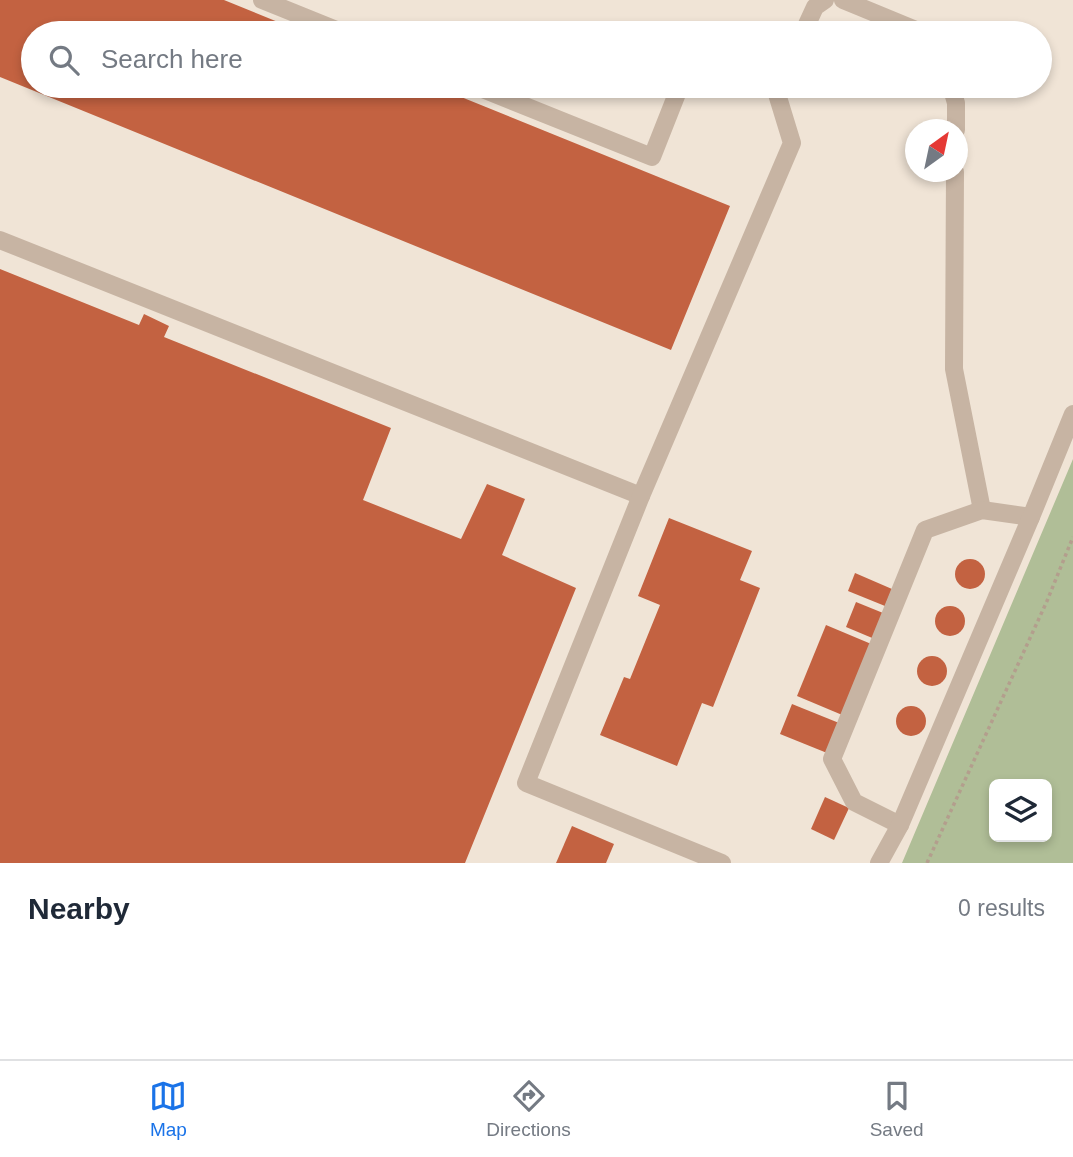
<!DOCTYPE html>
<style>
:root{--surface:#fff;--page:#f2f2f3;--text:#1f2937;--muted:#747a83;--line:#e0e1e3;--accent:#1a73e8}
body{margin:0;font-family:Helvetica,sans-serif;background:var(--page);color:var(--text)}
.controls{position:absolute;right:21px;bottom:21px;display:grid;overflow:hidden;border-radius:10px;box-shadow:0 4px 10px #0003}
.controls button{width:63px;height:63px;display:grid;place-items:center;padding:0;border:0;border-bottom:2px solid var(--line);background:var(--surface);color:var(--text);font:35px sans-serif}
.compass{position:absolute;left:905px;top:119px;width:63px;height:63px;border-radius:50%;background:var(--surface);box-shadow:0 4px 10px #0003;rotate:33deg}
.list{margin:0;padding:0;list-style:none}
h2{display:flex;justify-content:space-between;align-items:center;height:91px;margin:0;padding:0 28px;font-size:30px}
h2 small{font-size:23px;font-weight:400;color:var(--muted)}
.icon{flex:none;width:38px;height:38px;fill:none;stroke:currentColor;stroke-width:2;stroke-linecap:round;stroke-linejoin:round}
.map{position:relative;flex:none;width:1073px;height:863px;overflow:hidden}
.search{position:absolute;background:var(--surface);box-shadow:0 4px 10px #0003;left:21px;right:21px;top:21px;height:77px;display:flex;align-items:center;gap:18px;box-sizing:border-box;padding:0 24px;border-radius:38px;color:var(--muted);font-size:26px}
.sheet{height:196px;background:var(--surface)}
nav{display:flex;justify-content:space-around;align-items:center;box-sizing:border-box;height:98px;border-top:2px solid var(--line);background:var(--surface);font-size:19px;color:var(--muted)}
nav a{display:grid;justify-items:center;gap:4px}
nav .on{color:var(--accent)}
.map>svg:first-child{display:block}
</style>
<div class="map">
<svg width="1073" height="863" viewBox="0 0 1073 863">
<rect width="100%" height="100%" fill="#f0e4d6"/>
<!-- green -->
<path fill="#b0be97" fill-rule="evenodd" d="M1073 459V863H902ZM994 784H1047V837H994Z"/>
<!-- building -->
<g fill="#c36241">
<polygon points="0,0 224,0 305,33 33,33 33,86 434,86 730,206 671,350 0,77"/>
<polygon points="0,269 139,325 144,314 169,326 164,337 391,428 363,500 461,539 487,484 525,499 502,555 576,588 465,863 0,863"/>
<polygon points="669,518 752,551 740,580 760,588 713,707 702,703 677,766 600,735 624,677 630,679 660,605 638,596"/>
<circle cx="970" cy="574" r="15"/>
<polygon points="855,573 892,589 885,606 848,591"/>
<polygon points="856,602 888,615 877,640 846,627"/>
<circle cx="950" cy="621" r="15"/>
<polygon points="826,625 876,646 847,717 797,696"/>
<circle cx="932" cy="671" r="15"/>
<polygon points="792,704 844,725 832,755 780,734"/>
<circle cx="911" cy="721" r="15"/>
<polygon points="825,797 849,808 834,840 811,829"/>
<polygon points="572,826 614,844 606,863 556,863"/>
</g>
<g fill="none" stroke-linecap="round" stroke-linejoin="round">
<!-- path -->
<polyline stroke="#b39e8d" stroke-width="3.5" stroke-dasharray="3.5 3.5" stroke-linecap="butt" points="927,863 1047,601 1073,537"/>
<!-- minor -->
<g stroke="#c7b4a3" stroke-width="18">
<polyline points="262,0 344,33"/>
<polyline points="843,0 916,30 920,33"/>
<polyline points="803,33 815,7 825,0"/>
<polyline points="475,86 652,157 680,86"/>
<polyline points="951,86 956,103 956,130"/>
<polyline points="955,172 954,369 982,510"/>
<polyline points="0,240 641,496"/>
<polyline points="900,825 854,802 832,759 925,530 982,510 1031,517"/>
<polyline points="722,863 526,783 641,496 792,143 777,94 780,86"/>
<polyline points="879,863 900,825 1031,517 1073,414"/>
</g>
</g>
</svg>
<div class="controls">
<button><svg class="icon" aria-label="layers" viewBox="0 0 24 24"><path d="M12 4l9 5-9 5-9-5zM3 14l9 5 9-5"/></svg></button>
</div>
<svg class="compass" viewBox="-18 -18 36 36"><path d="M0-13l5 13h-10z" fill="#e53935"/><path d="M0 13l5-13h-10z" fill="#747a83"/></svg>
<div class="search"><svg class="icon" aria-label="search" viewBox="0 0 24 24"><circle cx="10" cy="10" r="6"/><path d="M15 15l6 6"/></svg>Search here</div>
</div>
<section class="sheet">
<h2>Nearby<small>0 results</small></h2>
<ul class="list">
</ul>
</section>
<nav>
<a class="on"><svg class="icon" aria-label="map" viewBox="0 0 24 24"><path d="M3 6l6-2 6 2 6-2v14l-6 2-6-2-6 2zM9 4v14M15 6v14"/></svg>Map</a>
<a><svg class="icon" aria-label="directions" viewBox="0 0 24 24"><path d="M12 3l9 9-9 9-9-9zM9 14v-3h6M13 9l2 2-2 2"/></svg>Directions</a>
<a><svg class="icon" aria-label="saved" viewBox="0 0 24 24"><path d="M7 4h10v16l-5-4-5 4z"/></svg>Saved</a>
</nav>
